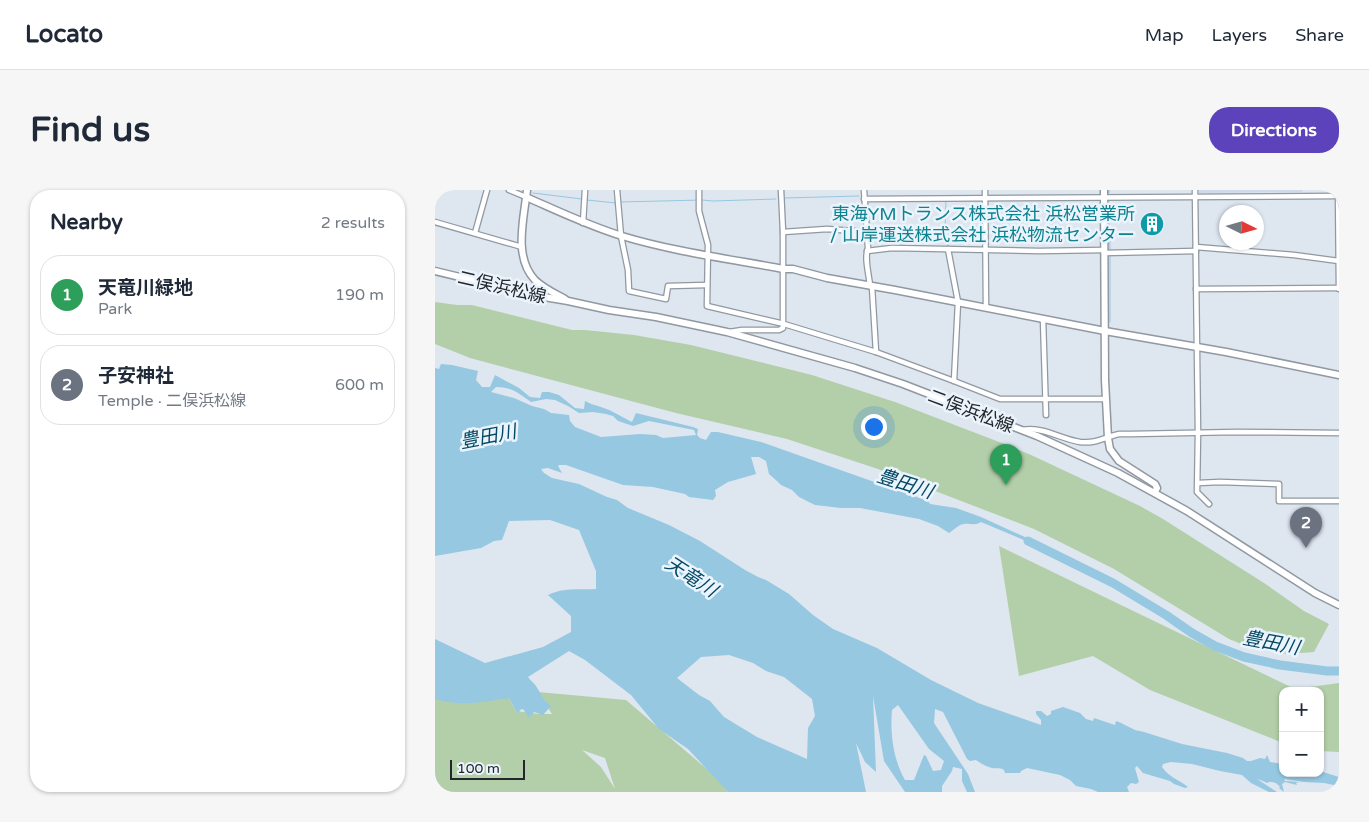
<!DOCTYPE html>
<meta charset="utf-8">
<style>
:root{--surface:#fff;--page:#f6f6f7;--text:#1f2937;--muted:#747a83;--line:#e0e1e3;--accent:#5c42bb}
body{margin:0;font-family:"Varela Round","Noto Sans JP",sans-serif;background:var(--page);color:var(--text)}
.controls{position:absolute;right:15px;bottom:15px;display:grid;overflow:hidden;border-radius:10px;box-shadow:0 1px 4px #0004}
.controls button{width:45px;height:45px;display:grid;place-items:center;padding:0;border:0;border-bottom:1px solid var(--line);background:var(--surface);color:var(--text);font:25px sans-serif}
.compass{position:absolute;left:784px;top:15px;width:45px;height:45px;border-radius:50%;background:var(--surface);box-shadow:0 1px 4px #0004;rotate:95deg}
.scale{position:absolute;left:15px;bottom:12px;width:75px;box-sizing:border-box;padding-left:5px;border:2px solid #23262a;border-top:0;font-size:14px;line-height:18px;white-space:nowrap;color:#23262a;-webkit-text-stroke:4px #ebf4fd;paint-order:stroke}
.you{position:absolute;left:438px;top:236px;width:18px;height:18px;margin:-12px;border:4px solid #fff;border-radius:50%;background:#1a73e8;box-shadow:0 0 0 8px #1a73e833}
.badge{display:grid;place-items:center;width:32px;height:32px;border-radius:50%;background:var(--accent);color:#fff;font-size:16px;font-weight:700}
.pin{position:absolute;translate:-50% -41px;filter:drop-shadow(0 1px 2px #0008)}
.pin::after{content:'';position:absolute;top:26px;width:18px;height:15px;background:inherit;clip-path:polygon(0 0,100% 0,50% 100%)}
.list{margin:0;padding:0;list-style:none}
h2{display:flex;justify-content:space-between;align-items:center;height:65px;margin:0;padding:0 20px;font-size:21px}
h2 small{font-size:16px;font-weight:400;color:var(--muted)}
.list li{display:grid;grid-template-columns:32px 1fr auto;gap:15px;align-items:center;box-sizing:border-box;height:80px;margin:0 10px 10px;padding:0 10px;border:1px solid var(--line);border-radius:20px}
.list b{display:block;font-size:19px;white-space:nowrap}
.list p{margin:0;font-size:16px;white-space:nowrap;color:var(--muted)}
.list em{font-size:16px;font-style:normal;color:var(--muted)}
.map{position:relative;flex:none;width:904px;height:602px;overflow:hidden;border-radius:20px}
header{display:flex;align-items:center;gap:30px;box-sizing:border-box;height:70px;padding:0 25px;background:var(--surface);border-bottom:1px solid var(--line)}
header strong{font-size:24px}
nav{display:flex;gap:28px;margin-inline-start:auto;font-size:18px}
.intro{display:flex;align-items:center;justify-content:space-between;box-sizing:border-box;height:120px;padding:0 30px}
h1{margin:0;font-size:35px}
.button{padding:12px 22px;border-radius:20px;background:var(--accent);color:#fff;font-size:18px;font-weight:700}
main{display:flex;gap:30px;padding:0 30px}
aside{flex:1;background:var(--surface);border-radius:20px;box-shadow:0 1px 4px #0004}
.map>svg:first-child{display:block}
</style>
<header>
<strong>Locato</strong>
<nav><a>Map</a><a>Layers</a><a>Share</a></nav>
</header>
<div class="intro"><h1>Find us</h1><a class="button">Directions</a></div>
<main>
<aside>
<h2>Nearby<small>2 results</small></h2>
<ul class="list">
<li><span class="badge" style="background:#2e9e5b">1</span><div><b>天竜川緑地</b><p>Park</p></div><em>190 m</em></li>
<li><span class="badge" style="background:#6b7280">2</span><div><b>子安神社</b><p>Temple · 二俣浜松線</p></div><em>600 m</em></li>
</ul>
</aside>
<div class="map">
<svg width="904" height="602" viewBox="0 0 904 602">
<rect width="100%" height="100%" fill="#dee6f0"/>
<!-- built -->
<polygon fill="#cedbeb" points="764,0 867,0 867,2 764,3"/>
<!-- green -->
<g fill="#b3cfa9" fill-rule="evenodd">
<polygon points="0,112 22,115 37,115 137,140 150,140 199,145 256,155 377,185 460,212 572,255 596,265 705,316 728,329 829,393 869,421 894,434 879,462 852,464 819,459 794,449 679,379 599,339 443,279 352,249 241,223 35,168 0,154"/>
<polygon points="564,356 860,499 904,493 904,562 885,561 885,501 848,501 848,553 715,500 658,466 584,486"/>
<path d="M103 502 191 510 280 586 293 602H0V507L74 508 81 521 104 524H117ZM147 560 170 568 180 599 166 577Z"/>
</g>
<!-- water -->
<path fill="#96c8e1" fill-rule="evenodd" d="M6 174 17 175 43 181 41 190 47 197H55L60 185 84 198 95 207 105 208 107 202H114L124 205 140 218 149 219 150 211C159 216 170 217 178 222 185 225 190 229 197 232L201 223 258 237 263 239 262 245 265 248 271 250 276 242H283L326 252 493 311 495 314 521 318 546 327 603 353V356L546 332C540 336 536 333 529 334 524 334 519 340 514 343L503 336 484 329 425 318H406L380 315 364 307 357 300 346 295 342 291 334 284 331 271 324 267H316L321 284 293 292 280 300 281 306 278 310 254 307 250 304 218 297 188 295 131 275H124L123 276 127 283 113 278 106 279 109 283 117 288 144 294 172 307 182 310 193 318 234 335 265 351 310 380 323 387 331 390 354 404 378 425 398 439 442 458 496 490 543 513 606 535V530L601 524V521H606L612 526 616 524V521L628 517 645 523 651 529 658 531 659 528 680 535 681 531 684 532 700 540 709 542 747 554 792 563 808 568 812 571H816L825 568 830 569 832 565 835 572 848 574V583H885V581L904 587V596L889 593 869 592 849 589 850 591 864 592 861 593 862 595 850 592 847 594 849 602 844 598 845 597C842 593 840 592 834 592L832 593 828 591 822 589 842 602H834L816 593 807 585 785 581 757 574 736 572 728 574 727 577C735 588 743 589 753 597L750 598 739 594 735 591 708 583 702 576 700 578 704 592 701 594 696 593 692 597 694 602H663L656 599 641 596 635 590 625 585 592 578 586 581 585 583H570L569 580C564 577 562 579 557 578 552 577 545 573 541 570L535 571 532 569 508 522 500 519 499 533 533 584 540 602H532L527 591V579L518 577 517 581 507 596V602H470L449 571 438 506 441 582 430 572 421 553 431 602H293L253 559 224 539 196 505 150 470 134 461 93 487C95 490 99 493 101 496 107 505 107 509 116 516L108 525 99 522 94 528 88 519 85 520 84 523 81 521 74 508C48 512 26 517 0 509V449L50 473 108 457 136 442V426L113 405C129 397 144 400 161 399V381L144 340 115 330 74 331 67 350 59 351 46 358 0 366V178L4 179ZM61 197C77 197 84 204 96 212L111 209 120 210 133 216 144 223 158 222 171 224 178 226 183 231 198 236 214 231 259 240 261 245 228 248 221 245 205 244 166 247 140 237 135 231 134 225 116 223 109 219 97 216 79 208 56 202ZM294 465 318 473 331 481 349 487 377 509 380 526 373 538 372 569 322 547 289 527 275 511 264 505 242 488 266 467ZM463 515 494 559 509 571 506 580 498 581 491 566 489 565 479 590H470C458 569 455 543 457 520Z"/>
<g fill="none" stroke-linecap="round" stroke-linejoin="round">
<!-- stream -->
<g stroke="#96c8e1" stroke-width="1">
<polyline points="674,0 674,3"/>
<polyline points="98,3 147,9"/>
<polyline points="435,7 508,6"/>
<polyline points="350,8 424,6"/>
<polyline points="152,10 181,13"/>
<polyline points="511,11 510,40 513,56"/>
<polyline points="185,12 267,10 278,11 341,9"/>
<polyline points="674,12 675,61"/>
<polyline points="675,65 675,132"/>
</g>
<!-- river -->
<polyline stroke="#96c8e1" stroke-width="9" points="593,351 678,393 731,425 757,443 780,456 809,467 845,475 892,481 904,481"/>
<!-- street casing -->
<g stroke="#9098a1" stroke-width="7">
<g id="street">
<polyline points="74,0 91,7"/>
<polyline points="182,0 186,46 193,80 194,101 231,109 233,96 272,95"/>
<polyline points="264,0 264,21 273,55 272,116 349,134 441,162 519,191 565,209 671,209"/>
<path d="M429 0 433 58C429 68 434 84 435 96L437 97 441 162"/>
<polyline points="550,0 551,117"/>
<polyline points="760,0 763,243 762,302 774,314"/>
<polyline points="903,0 904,99"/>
<polyline points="429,9 903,6"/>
<polyline points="0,32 87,57"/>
<polyline points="148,33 150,0"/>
<polyline points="348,42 392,39 432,42"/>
<polyline points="40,43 52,0"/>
<polyline points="761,57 859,65 904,71"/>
<polyline points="513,59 523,112 519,191"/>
<polyline points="432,61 457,58 604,61 669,60"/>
<polyline points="669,63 761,61"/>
<polyline points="761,99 904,98"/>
<polyline points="608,129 611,225"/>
<polyline points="294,142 307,140 344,140 348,138 348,42 346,0"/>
<path d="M587 240C607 236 626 249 645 252 661 254 670 247 684 244 688 244 692 244 696 244L802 242 904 243"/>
<polyline points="763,293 785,292 844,294 844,311 904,311"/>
</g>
</g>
<!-- secondary casing -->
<g stroke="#9098a1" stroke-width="9">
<g id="secondary">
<path d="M92 0C89 28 78 67 100 90 108 98 121 104 130 109"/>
<polyline points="669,0 670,190 673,248 675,259 684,271 720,294 722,298 720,302"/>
<path d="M91 7C123 21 154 36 187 46 240 62 295 69 349 79H358L392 88 460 100 670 141 791 162 904 185"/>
<polyline points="0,81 103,106 133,111 174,120 221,127 292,142 420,178 468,194 602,246 683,283 752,321 880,403 904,415"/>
</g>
</g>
<!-- street -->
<use href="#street" stroke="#fff" stroke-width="4.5"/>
<!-- secondary -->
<use href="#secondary" stroke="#fff" stroke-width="6"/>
</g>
<!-- icons -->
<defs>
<g id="building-disc" transform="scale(1.25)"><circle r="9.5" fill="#0f9aa8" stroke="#ebf4fd"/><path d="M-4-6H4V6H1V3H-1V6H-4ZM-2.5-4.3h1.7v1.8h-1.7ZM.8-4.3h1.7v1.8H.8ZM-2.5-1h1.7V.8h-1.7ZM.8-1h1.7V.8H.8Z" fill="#fff"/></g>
</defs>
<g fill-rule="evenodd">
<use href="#building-disc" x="717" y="34"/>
</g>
<g text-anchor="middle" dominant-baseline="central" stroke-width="5" stroke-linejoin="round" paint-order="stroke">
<!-- culture labels -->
<g font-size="18" fill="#0d838f" stroke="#ebf4fd" text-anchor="end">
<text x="700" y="24">東海YMトランス株式会社 浜松営業所<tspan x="700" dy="21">/ 山岸運送株式会社 浜松物流センター</tspan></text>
</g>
<!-- street labels -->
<g font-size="18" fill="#23262a" stroke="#ebf4fd">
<text transform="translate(67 97) rotate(13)">二俣浜松線</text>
<text transform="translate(536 221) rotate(21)">二俣浜松線</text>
</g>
<!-- water labels -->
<g font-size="19" font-style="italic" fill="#044a63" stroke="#ebf4fd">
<text transform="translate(53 247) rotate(-11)">豊田川</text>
<text transform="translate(470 294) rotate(18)">豊田川</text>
<text transform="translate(256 387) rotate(33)">天竜川</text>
<text transform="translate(836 453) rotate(11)">豊田川</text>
</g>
</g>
</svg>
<div class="controls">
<button>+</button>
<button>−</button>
</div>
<svg class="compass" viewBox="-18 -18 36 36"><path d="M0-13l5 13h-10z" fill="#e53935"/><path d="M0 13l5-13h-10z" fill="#747a83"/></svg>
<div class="scale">100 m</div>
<div class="you"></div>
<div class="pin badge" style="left:571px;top:295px;background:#2e9e5b">1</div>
<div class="pin badge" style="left:871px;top:358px;background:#6b7280">2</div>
</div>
</main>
